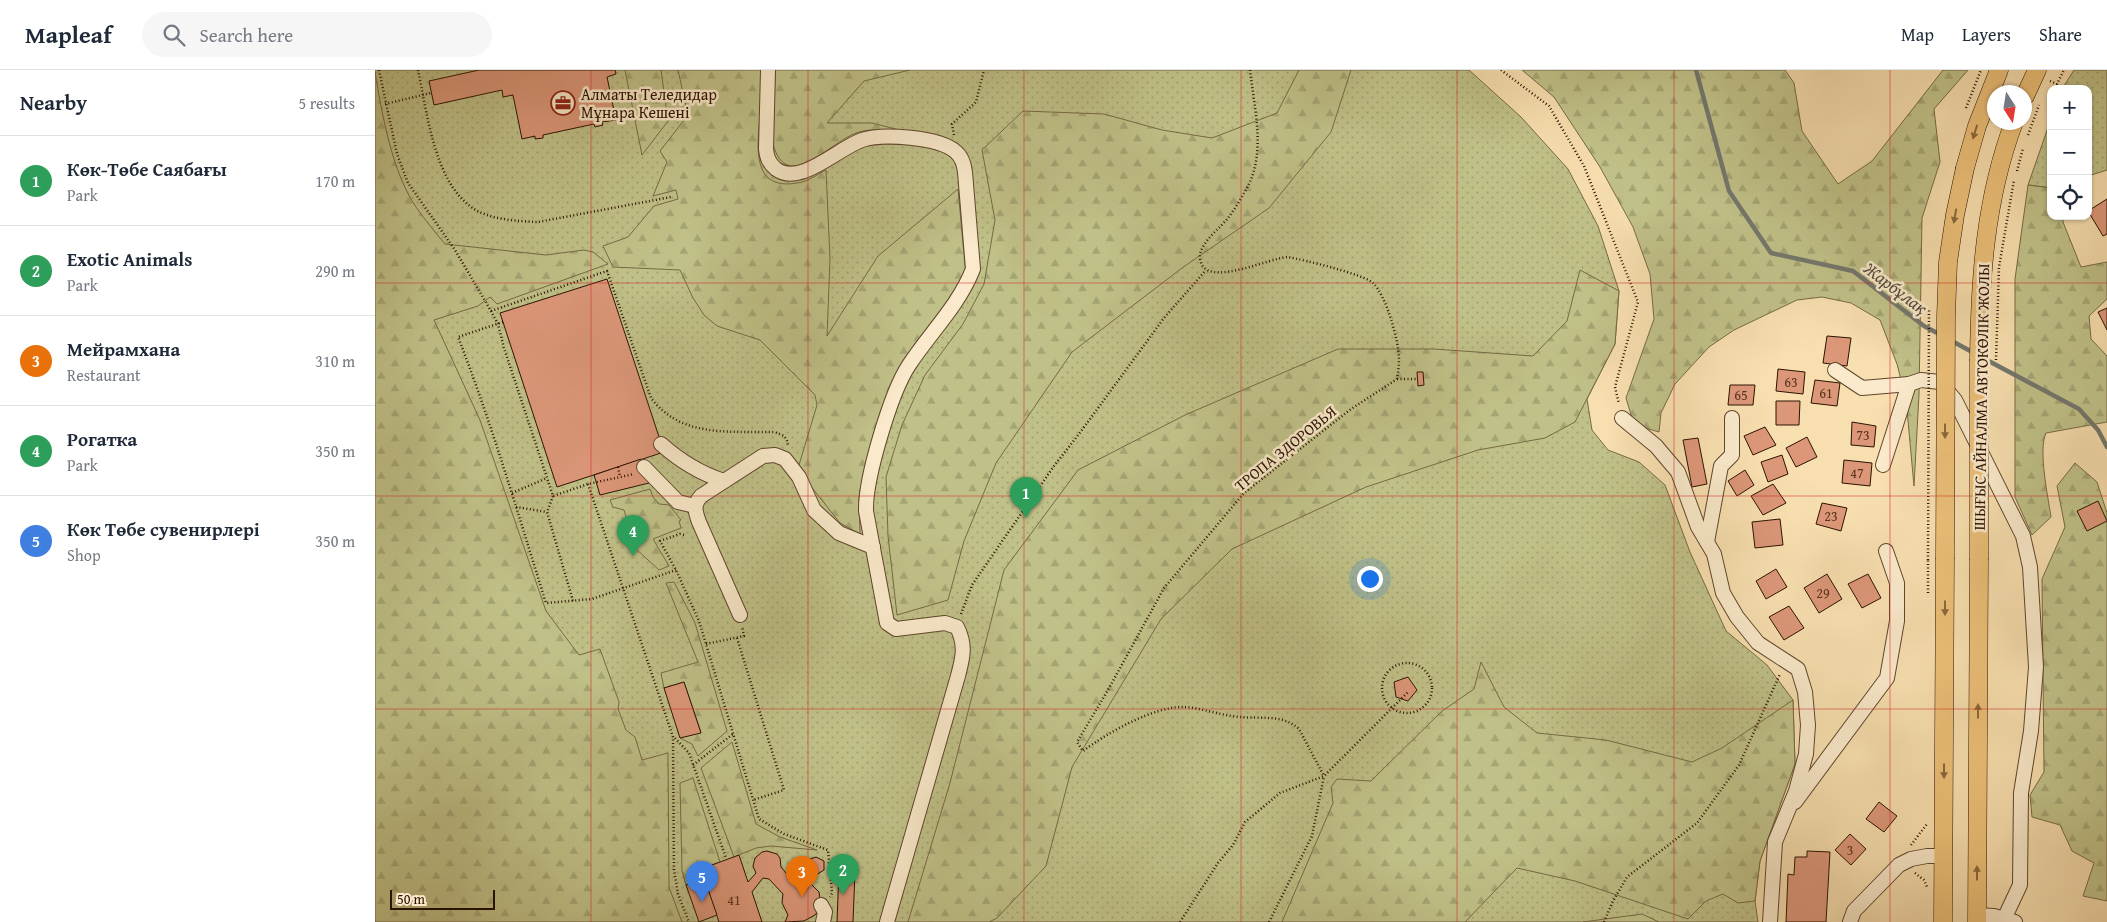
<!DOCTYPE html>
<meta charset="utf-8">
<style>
:root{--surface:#fff;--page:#f6f6f7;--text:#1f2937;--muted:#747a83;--line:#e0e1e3;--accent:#d93025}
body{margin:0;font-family:"Gentium Book Plus",serif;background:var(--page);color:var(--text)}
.controls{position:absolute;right:15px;top:15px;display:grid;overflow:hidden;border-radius:10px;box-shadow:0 1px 4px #0004}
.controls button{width:45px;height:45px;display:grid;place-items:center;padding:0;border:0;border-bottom:1px solid var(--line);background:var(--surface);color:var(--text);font:25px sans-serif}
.compass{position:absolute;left:1612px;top:15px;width:45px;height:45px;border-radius:50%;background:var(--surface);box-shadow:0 1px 4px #0004;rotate:168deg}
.scale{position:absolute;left:15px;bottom:12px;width:105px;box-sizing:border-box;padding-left:5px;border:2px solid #2c1200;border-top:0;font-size:14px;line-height:18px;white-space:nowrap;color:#2c1200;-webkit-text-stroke:4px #faeacb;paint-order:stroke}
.you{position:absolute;left:994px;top:508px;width:18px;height:18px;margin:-12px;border:4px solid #fff;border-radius:50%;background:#1a73e8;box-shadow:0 0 0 8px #1a73e833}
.badge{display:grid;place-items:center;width:32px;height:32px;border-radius:50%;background:var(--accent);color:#fff;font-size:16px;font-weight:700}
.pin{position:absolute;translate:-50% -41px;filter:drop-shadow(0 1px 2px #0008)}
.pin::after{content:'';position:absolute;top:26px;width:18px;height:15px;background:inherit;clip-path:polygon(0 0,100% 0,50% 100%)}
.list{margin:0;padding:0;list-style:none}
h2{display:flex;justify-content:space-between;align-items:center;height:65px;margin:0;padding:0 20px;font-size:21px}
h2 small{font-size:16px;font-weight:400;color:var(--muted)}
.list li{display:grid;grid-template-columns:32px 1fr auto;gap:15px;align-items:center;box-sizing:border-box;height:90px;padding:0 20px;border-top:1px solid var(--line)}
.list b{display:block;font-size:19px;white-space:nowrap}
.list p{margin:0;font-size:16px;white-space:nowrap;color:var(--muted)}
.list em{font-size:16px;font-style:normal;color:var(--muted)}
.icon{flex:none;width:28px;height:28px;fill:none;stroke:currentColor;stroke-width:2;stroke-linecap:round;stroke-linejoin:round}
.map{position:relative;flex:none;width:1732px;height:852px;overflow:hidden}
header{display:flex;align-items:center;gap:30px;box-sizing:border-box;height:70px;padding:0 25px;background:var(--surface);border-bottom:1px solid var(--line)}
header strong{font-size:24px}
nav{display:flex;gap:28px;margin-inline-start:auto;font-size:18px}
.search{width:350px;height:45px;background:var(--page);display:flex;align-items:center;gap:12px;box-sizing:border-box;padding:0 18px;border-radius:28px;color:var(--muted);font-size:19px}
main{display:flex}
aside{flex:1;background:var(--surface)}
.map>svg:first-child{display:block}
</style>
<header>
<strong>Mapleaf</strong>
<div class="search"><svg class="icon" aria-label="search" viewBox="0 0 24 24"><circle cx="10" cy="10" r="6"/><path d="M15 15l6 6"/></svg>Search here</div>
<nav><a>Map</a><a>Layers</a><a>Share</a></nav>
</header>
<main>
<aside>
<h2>Nearby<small>5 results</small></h2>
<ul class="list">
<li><span class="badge" style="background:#2e9e5b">1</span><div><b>Көк-Төбе Саябағы</b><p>Park</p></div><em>170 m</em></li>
<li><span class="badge" style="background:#2e9e5b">2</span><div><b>Exotic Animals</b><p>Park</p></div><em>290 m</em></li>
<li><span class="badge" style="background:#e8710a">3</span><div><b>Мейрамхана</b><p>Restaurant</p></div><em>310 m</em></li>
<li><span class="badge" style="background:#2e9e5b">4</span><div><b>Рогатка</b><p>Park</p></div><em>350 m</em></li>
<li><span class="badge" style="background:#3f7fe0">5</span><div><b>Көк Төбе сувенирлері</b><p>Shop</p></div><em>350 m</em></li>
</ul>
</aside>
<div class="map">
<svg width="1732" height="852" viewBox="0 0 1732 852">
<defs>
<pattern id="grass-dots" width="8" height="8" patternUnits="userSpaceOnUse" patternTransform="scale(1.25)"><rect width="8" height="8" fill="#c0c188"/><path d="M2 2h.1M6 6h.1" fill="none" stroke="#a5a574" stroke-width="1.8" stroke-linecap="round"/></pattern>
<pattern id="forest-firs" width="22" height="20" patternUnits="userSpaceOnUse" patternTransform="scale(1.25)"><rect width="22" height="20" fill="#c0c188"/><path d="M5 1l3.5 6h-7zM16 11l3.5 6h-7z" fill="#a5a574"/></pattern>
</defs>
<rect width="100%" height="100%" fill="#f8dfaf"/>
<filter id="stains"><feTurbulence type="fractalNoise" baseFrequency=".004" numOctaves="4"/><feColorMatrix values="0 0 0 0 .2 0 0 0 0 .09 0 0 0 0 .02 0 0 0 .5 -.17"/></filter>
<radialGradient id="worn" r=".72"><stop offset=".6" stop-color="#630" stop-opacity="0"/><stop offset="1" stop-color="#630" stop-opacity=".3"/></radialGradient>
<!-- grass -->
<g fill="url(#grass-dots)" stroke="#766a44">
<polygon points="0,0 1094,0 1146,47 1193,99 1223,156 1244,221 1240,274 1212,329 1217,360 1233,380 1264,392 1290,415 1315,482 1351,561 1392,595 1418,630 1420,694 1385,791 1380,831 1383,852 0,852"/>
<polygon points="1699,0 1732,0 1732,100 1713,106 1713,19 1687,19"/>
<polygon points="1676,49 1676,118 1653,115"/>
</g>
<!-- forest -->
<g fill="url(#forest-firs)" stroke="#766a44">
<polygon points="250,0 286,0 293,51 267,85"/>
<path d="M303 0H389C388 15 387 31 385 46 382 78 376 124 427 112 435 110 443 104 451 100L455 189 452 266 503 186 583 119 591 206 578 235 525 296 500 363 484 427 485 464 465 453 438 419 424 395 442 335 440 325 385 270 342 256 329 245 318 228 305 200 238 197 228 176 253 167 279 136 303 129 301 120 278 126 292 92 285 81 313 45Z"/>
<path d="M400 0H535L489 11 452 53H497L532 62C516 61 497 57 481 63 454 73 412 125 398 74Z"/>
<polygon points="924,0 976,0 956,62 894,138 807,198 697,282 621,393 589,471 573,530 522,545 513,466 511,407 527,355 550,305 588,254 609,214 620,150 607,80 648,41 729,44 787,60 837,68 902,43"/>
<polygon points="1147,0 1410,0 1419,13 1427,61 1463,114 1497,91 1568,0 1593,0 1559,39 1565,92 1547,148 1544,325 1539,416 1531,329 1522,294 1505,250 1476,233 1447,227 1422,230 1359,260 1334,277 1300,314 1286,343 1284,362 1267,357 1257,348 1251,328 1279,249 1275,204 1258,157 1225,97 1179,27"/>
<path d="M0 2C7 44 17 102 41 137 50 150 60 162 70 174L171 185 209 180 218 182 233 194 122 234 115 227 103 236 59 250 105 350 171 541 204 585 225 579 244 632 243 639 251 660 260 667 267 690 293 683 294 817 307 852H0Z"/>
<path d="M1653 115 1676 118V146H1688V152L1706 197 1732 192V229L1714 246 1716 269 1732 286V352L1671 363C1663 380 1673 427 1676 447L1657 465 1640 427V209Z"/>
<polygon points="1205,200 1244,221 1240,274 1200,352 1170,368 1103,380 991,417 857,479 786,549 697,697 671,796 622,848 614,852 533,852 575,713 629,500 703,400 810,345 963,279 1059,279 1158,286 1192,251"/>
<polygon points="1700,393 1722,412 1732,443 1732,831 1708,826 1719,793 1697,781 1685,755 1657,747 1655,725 1669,702 1667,509 1690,457 1682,416"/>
<polygon points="275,419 278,427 284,434 294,435 306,450 304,451 306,458 278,469 294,496 284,500 261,479 249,440 238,437 235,430"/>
<polygon points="299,512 320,553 352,661 323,686 317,674 305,668 326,662 309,612 289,618 286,603 323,592 291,513"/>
<polygon points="1106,592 1129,637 1162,663 1231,670 1317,692 1347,678 1418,630 1420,694 1385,791 1380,831 1363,833 1348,824 1331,831 1313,849 1200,811 1142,798 1090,852 907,852 958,733 956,717 962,709 996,711 1067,641 1099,619"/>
<polygon points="357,672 381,754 405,767 442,780 396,776 381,778 359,787 326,698"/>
<polygon points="318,708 345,792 326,799 329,808 311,815 307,801 305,713"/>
<polygon points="1267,844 1284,852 1208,852"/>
</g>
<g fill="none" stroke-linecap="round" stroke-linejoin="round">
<!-- stream -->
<g stroke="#73776d" stroke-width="4.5">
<polyline points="1321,0 1354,121 1396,183 1478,201 1549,256 1566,265"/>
<polyline points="1575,270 1599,283"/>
<polyline points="1608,288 1704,339 1723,360 1732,377"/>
</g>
</g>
<!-- building -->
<g fill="#dc9779" stroke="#2c1200">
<polygon points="104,0 240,0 241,4 232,7 241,50 227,52 228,55 220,57 219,54 168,65 168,68 160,69 160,66 147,69 138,25 128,27 127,20 59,35 54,11"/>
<polygon points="1732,129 1732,164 1728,166 1713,141"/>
<polygon points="232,209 289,382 182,417 125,243"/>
<polygon points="1732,238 1732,260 1723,242"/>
<polygon points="1452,266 1476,268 1472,296 1448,293"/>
<polygon points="1403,299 1430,302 1428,324 1401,321"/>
<polygon points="1042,302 1048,302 1049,315 1043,316"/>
<polygon points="1440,310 1465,313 1462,336 1436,333"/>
<polygon points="1355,315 1380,315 1378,335 1353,335"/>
<polygon points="1401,331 1425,331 1424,355 1401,355"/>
<polygon points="1477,352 1501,356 1499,377 1476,375"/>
<polygon points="1390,357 1401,375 1378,385 1369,366"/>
<polygon points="1432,367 1442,387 1421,397 1411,378"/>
<polygon points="1323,368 1332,414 1317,417 1308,370"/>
<polygon points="1407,385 1413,404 1393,412 1386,392"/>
<polygon points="266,389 274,413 225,425 219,405"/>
<polygon points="1469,390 1497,393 1495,416 1467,413"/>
<polygon points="1370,400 1379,415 1362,426 1353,411"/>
<polygon points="1398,414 1411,433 1388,445 1376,426"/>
<polygon points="1723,431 1732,451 1712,461 1702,441"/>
<polygon points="1447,433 1472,438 1466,461 1441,454"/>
<polygon points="1405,449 1408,475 1380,478 1377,452"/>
<polygon points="1401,499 1412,517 1391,529 1381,511"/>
<polygon points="1452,504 1467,529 1444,543 1429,518"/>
<polygon points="1493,504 1506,528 1487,538 1473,514"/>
<polygon points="1414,536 1429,558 1409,570 1394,547"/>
<polygon points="1033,607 1042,620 1033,631 1021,627 1019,612"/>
<polygon points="309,612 326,663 305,668 289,618"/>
<polygon points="1504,732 1522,746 1509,762 1491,749"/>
<polygon points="1475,764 1491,779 1476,795 1460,780"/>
<polygon points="392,781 402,784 405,788 406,797 417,810 421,809 428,796 433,800 433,794 435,789 441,787 449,791 449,800 441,805 436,814 444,822 445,829 444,840 440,845 429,851 410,852 413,845 407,833 408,824 394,809 388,808 377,822 387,852 344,852 326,799 364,785 373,812 381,803 378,796 380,788 387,782"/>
<polygon points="1432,781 1455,782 1451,852 1411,852 1413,804 1419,805 1420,787 1432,787"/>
<polygon points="464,800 480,801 478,852 462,852"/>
<polygon points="329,808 342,845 324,852 311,815"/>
</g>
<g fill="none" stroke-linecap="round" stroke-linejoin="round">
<!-- minor casing -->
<g stroke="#5f452c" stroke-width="16">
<g id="minor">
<path d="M393 0 391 79C392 88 394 93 401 99 425 117 463 78 487 70 507 63 565 67 581 82 587 87 589 94 590 102L598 199C584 235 555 263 534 295 516 322 490 409 491 441L512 553 521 559 570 553 582 557C591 575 588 587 583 606L512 852"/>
<polyline points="1460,300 1487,318 1534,314"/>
<polyline points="1247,348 1281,376 1303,402 1323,457 1339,484 1348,523 1362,547 1383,573 1423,599 1430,622 1433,655 1431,684 1421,721 1400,772 1395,852"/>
<path d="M286 374C305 391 324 403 349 411"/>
<polyline points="1508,395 1534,314 1546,310 1565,312 1580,330 1648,466 1655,497 1661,597 1656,661 1646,723 1645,815 1629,849"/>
<polyline points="269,397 303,432 320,436"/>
<polyline points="1332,472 1346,396 1357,385 1357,348"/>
<path d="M365 545 324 452C320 441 318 435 326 426L388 386 400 385 410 389 424 407 439 440 464 463 498 477"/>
<polyline points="1420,732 1512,608 1522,551 1522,513 1511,481"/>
<polyline points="446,835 450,842 448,852"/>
<polyline points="1602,845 1619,846 1640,852"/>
<polyline points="1475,852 1479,841 1524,795 1536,789 1552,786 1569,786"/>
</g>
</g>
<!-- major casing -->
<g stroke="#2c1200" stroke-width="19">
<g id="major">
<polyline points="1650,26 1662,0"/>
<polyline points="1590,98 1602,56 1624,0"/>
<path d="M1604 289C1605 209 1610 129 1639 52"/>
<polyline points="1568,852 1570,489"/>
<polyline points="1602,852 1604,490"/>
</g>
</g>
<!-- path -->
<g stroke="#2c1200" stroke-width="2.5" stroke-dasharray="1 2.5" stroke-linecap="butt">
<polyline points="4,0 22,84 33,113 80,180 116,241 123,254 129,278 178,426 213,414 259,404"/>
<path d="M43 0C52 42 59 110 96 137 114 150 142 151 163 152L296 127"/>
<path d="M875 0C879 37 891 81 873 116 867 127 860 139 853 148 845 158 831 168 826 181 824 185 825 191 827 195 839 215 894 188 913 187 929 190 988 204 998 213 1011 225 1024 271 1024 289 1024 296 1023 302 1022 309L976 339 869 423 789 518 733 620 702 672 708 681C732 663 779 636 809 637 828 638 847 646 866 647 886 649 908 644 924 659L949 706"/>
<polyline points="1126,0 1174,36 1209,96 1263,232 1240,317 1244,334"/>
<polyline points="1675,11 1682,14 1689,0"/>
<polyline points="10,34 56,23"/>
<polyline points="1591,38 1606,0"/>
<polyline points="579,65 577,54 601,32 609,0"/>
<polyline points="1653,65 1664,35"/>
<polyline points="1642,101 1648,78"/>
<path d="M116 241 232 201 276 328C306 368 354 361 399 362 408 365 412 366 413 376"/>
<path d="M128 252 83 267C117 354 143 444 171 533L217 529 301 500"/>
<polyline points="1022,309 1042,309"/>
<polyline points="243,397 245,407"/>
<polyline points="213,414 298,667 299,800 303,824 314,852"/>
<polyline points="137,423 172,408"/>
<polyline points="178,426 172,442 198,531"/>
<polyline points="141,437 172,442"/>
<polyline points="309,465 305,464 285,471 301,500 324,551 384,749 409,764 453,780 457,823 455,827"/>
<polyline points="1553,523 1553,490"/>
<polyline points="586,544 597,515 679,396 704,364 789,248 831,200"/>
<polyline points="362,568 409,720 378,730"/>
<polyline points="331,574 369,566 367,556"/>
<circle cx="1032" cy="618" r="25"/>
<polyline points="300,668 314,683 351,788"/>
<polyline points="318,695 358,664"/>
<polyline points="1536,775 1552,754"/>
<polyline points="1540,803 1549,810 1552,817"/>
<polyline points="805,852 843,793 858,775 870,752 905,723 949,706 1033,622"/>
<polyline points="894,852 937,766 949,706"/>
<polyline points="1229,852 1238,831 1252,807 1322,753 1364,695 1405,604"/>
</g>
<!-- minor -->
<use href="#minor" stroke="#faeacb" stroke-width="14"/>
<!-- major -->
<use href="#major" stroke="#ecc078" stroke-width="18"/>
<!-- major-bridge casing -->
<g stroke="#2c1200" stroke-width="19" stroke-linecap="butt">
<g id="major-bridge">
<polyline points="1570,489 1571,246 1573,192 1580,145 1590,98"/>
<polyline points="1604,490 1604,289"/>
</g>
</g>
<!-- path-bridge -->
<g stroke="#2c1200" stroke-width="2.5" stroke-dasharray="1 2.5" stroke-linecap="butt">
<polyline points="1621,290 1624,197 1639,110"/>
<polyline points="1553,490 1554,239"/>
</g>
<!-- major-bridge -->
<use href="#major-bridge" stroke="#ecc078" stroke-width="18"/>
</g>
<!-- one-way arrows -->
<defs><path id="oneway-solid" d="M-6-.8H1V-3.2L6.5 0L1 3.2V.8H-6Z" transform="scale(1.25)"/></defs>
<g fill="#8c693c">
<use href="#oneway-solid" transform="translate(1600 62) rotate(107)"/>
<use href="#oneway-solid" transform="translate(1580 146) rotate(100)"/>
<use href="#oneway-solid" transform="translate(1570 361) rotate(90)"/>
<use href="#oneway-solid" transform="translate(1570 538) rotate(90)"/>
<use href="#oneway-solid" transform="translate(1603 641) rotate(-90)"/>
<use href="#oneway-solid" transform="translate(1569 701) rotate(90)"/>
<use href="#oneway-solid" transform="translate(1602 803) rotate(-90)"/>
</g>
<!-- grid -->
<path fill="none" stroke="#d62828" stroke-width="1" stroke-opacity="0.55" d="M216 0V852M433 0V852M649 0V852M866 0V852M1082 0V852M1299 0V852M1515 0V852M0 213H1732M0 426H1732M0 639H1732"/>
<!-- icons -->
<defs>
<g id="office-ring" transform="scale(1.25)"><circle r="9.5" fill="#faeacb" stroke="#8f2418" stroke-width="1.5"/><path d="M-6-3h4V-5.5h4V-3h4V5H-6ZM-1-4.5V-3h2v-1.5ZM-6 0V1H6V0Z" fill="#8f2418"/></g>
</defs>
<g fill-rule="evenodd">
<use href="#office-ring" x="188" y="33"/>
</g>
<g text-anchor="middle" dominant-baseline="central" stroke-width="5" stroke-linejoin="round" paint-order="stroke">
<!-- number labels -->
<g font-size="14" fill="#58331e">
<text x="1416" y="312">63</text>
<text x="1451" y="323">61</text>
<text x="1366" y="325">65</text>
<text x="1488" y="365">73</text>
<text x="1482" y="403">47</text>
<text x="1456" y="446">23</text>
<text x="1448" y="523">29</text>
<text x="1475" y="780">3</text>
<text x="359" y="830">41</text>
</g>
<!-- poi labels -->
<g font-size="16" fill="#2c1200" stroke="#faeacb" text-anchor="start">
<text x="206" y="24">Алматы Теледидар<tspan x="206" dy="18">Мұнара Кешені</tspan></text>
</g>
<!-- street labels -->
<g font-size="16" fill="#2c1200" stroke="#faeacb">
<text transform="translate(1606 327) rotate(-89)">ШЫҒЫС АЙНАЛМА АВТОКӨЛІК ЖОЛЫ</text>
<text transform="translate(910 378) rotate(-39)">ТРОПА ЗДОРОВЬЯ</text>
</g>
<!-- water labels -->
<g font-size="18" font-style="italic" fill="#554d40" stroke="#faeacb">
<text transform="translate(1521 218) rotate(37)">Жарбұлақ</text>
</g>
</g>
<rect width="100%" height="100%" filter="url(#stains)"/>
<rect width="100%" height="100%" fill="url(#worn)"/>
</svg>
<div class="controls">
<button>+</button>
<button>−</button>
<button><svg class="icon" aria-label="locate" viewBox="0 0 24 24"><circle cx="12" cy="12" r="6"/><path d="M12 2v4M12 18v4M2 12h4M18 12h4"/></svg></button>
</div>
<svg class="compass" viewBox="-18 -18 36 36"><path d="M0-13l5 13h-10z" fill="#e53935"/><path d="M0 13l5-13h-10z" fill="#747a83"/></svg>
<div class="scale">50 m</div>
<div class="you"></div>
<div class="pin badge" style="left:651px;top:448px;background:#2e9e5b">1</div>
<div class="pin badge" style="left:468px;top:825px;background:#2e9e5b">2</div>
<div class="pin badge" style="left:427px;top:827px;background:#e8710a">3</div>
<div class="pin badge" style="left:258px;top:486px;background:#2e9e5b">4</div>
<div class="pin badge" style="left:327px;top:832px;background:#3f7fe0">5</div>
</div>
</main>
